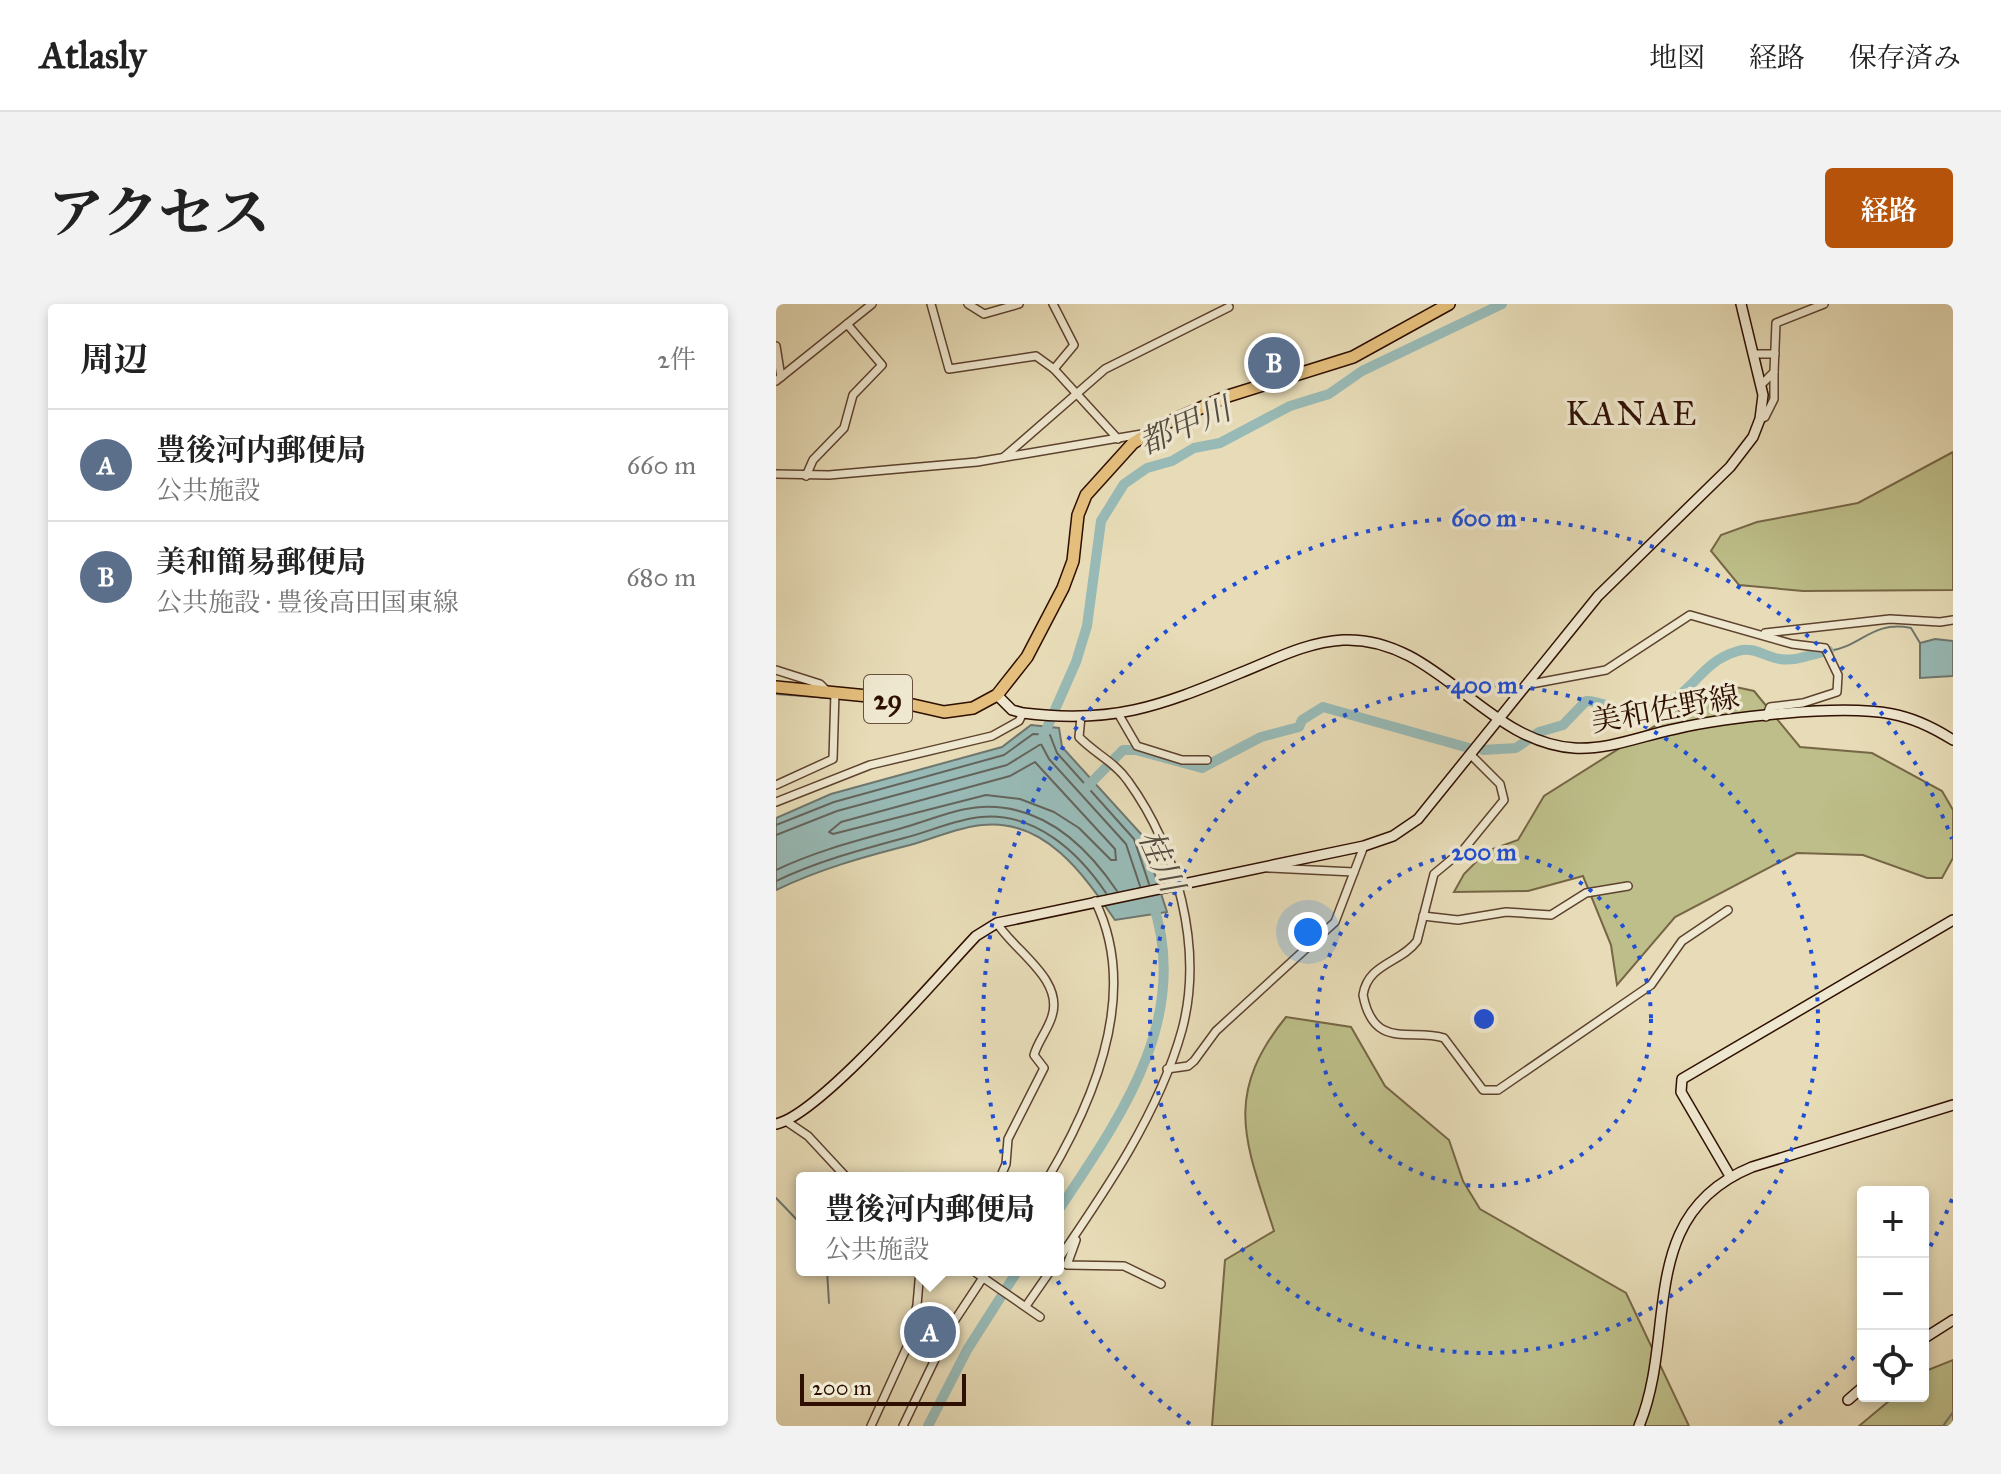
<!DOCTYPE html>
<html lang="ja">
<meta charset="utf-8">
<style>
:root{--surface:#fff;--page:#f2f2f2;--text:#222;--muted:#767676;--line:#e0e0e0;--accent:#b45309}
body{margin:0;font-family:"IM FELL Great Primer","Noto Serif JP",serif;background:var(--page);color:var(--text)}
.controls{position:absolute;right:24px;bottom:24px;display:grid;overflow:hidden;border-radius:8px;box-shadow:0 4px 12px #0003}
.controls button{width:72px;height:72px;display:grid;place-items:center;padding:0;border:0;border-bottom:2px solid var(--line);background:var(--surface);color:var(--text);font:40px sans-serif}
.scale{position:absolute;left:24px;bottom:20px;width:166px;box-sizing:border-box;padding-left:8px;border:4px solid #2f0f01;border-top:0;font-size:22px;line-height:28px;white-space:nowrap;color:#2f0f01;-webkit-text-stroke:6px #efe8d0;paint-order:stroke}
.you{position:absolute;left:532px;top:628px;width:28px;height:28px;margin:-20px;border:6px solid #fff;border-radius:50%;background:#1a73e8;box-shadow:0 0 0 12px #1a73e833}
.badge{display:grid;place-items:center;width:52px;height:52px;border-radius:50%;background:var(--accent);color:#fff;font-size:26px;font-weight:700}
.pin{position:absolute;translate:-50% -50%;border:4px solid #fff;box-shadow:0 2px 8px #0006}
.popup{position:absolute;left:20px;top:868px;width:268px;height:104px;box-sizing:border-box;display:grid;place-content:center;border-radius:8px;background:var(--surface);filter:drop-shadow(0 2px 6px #0005);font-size:26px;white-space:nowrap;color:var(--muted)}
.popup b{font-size:30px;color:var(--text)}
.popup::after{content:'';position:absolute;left:50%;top:100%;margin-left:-16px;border:16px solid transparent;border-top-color:var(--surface)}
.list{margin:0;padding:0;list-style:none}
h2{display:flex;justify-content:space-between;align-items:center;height:104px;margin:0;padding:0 32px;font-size:34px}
h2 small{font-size:26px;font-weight:400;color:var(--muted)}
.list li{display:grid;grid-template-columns:52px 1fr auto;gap:24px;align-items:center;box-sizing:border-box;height:112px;padding:0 32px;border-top:2px solid var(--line)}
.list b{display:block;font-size:30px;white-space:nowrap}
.list p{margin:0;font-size:26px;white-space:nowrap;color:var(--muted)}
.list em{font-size:26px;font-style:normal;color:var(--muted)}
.icon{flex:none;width:44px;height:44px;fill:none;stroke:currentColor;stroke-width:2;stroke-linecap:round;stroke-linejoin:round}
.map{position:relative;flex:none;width:1177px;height:1122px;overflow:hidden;border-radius:8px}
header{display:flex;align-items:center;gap:48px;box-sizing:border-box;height:112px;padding:0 40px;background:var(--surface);border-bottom:2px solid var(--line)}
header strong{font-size:38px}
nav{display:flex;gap:44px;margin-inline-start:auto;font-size:28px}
.intro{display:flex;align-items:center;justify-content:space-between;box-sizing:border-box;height:192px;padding:0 48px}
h1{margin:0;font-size:56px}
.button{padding:20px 36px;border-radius:8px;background:var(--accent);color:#fff;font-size:28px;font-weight:700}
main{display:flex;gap:48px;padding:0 48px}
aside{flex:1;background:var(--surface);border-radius:8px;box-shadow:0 4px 12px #0003}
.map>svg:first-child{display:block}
</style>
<header>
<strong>Atlasly</strong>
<nav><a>地図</a><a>経路</a><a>保存済み</a></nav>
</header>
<div class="intro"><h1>アクセス</h1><a class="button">経路</a></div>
<main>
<aside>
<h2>周辺<small>2件</small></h2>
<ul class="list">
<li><span class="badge" style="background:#5c6f8a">A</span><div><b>豊後河内郵便局</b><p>公共施設</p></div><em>660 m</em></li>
<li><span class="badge" style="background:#5c6f8a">B</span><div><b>美和簡易郵便局</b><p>公共施設 · 豊後高田国東線</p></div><em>680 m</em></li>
</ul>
</aside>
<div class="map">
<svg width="1177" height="1122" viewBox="0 0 1177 1122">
<rect width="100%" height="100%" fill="#e7dcb7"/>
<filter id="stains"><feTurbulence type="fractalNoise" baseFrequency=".0025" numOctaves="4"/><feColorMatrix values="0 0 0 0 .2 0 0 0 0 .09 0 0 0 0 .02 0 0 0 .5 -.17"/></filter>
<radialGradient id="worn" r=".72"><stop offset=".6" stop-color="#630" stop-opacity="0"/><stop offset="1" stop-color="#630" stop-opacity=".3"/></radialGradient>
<!-- green -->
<g fill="#bdbe89" stroke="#766645" stroke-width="2">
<polygon points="1177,148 1177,286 1027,287 963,281 935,247 945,231 981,218 1082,199"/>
<polygon points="955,382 978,387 1024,443 1096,449 1166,487 1177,506 1177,554 1166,574 1151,574 1087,551 1021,549 899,613 841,681 835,641 807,572 752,587 678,588 688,570 711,547 742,536 768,492 901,408"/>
<path d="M510 713 575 723 609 782 673 836 687 877 704 905 850 989 913 1122H436L449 956 498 927C471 841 445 793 510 713Z"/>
<polygon points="1177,1056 1177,1122 1083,1122 1119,1092 1147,1092 1147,1068"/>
</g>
<!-- water -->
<g fill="#98bab6" stroke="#6e766e" stroke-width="2">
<polygon points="1159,335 1177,337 1177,372 1144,374 1144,339"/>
<path d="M255 421 283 424 286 443 366 531 391 608 339 616C308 571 269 514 206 521 182 523 157 535 134 541 87 553 44 565 0 586V514L55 490 226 443Z"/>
</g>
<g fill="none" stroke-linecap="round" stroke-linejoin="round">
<!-- shore -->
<g stroke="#64645c" stroke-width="2">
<polygon points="259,458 339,545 340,556 335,556 303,524 278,508 244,495 210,491 57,530 53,528 65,518 234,472"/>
<polyline points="0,521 58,498 228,451 257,430 274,431 281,449 358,535 373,580"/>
<polyline points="0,531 61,507 231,461 265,440 273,455 350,540 364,582"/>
<path d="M0 566C40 547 80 537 123 525 149 518 180 504 206 503 267 500 310 541 341 587"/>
<path d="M0 577C42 557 84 546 128 534 153 528 180 515 205 513 260 508 303 549 330 589"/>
</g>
<!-- stream -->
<g stroke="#6e766e" stroke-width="2">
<path d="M1053 347C1085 343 1096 316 1135 324L1144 339"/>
<polyline points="0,390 54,394"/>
<polyline points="0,894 26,921"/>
<polyline points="51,966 53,999"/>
<polyline points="1167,1122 1177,1108"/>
</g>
<!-- river -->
<g stroke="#98bab6" stroke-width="10">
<polyline points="266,435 300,358 311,322 325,217 348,180 371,164 396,157 418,144 444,139 514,102 553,90 586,67 726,0"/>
<path d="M707 446 740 444 763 428 787 421 810 397C830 397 843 411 864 407 919 399 917 360 962 347 978 342 989 353 1004 355 1021 358 1037 349 1053 347"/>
<polyline points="310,484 347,446 360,446 426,464 485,433 523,423 526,416 547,403 693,444"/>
<path d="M282 907C344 814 417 713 376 597"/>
<polyline points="152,1122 191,1046 242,966"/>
</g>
<!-- street casing -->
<g stroke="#5d422e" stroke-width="10">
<g id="street">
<polyline points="155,0 173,65 260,52 278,65 342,135"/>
<polyline points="192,0 208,10 243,0"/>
<polyline points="277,0 298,41 278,65"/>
<polyline points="0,42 5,73"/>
<polyline points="978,50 999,50"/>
<polyline points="0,77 96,0"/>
<polyline points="986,80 998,68 1000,19 1048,0"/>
<polyline points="984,115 989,113 998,95 998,68"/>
<polyline points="228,153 329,65 453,3"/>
<polyline points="0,170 53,171 201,158 366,130"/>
<polyline points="30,172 37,156 68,124 77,91 106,61 71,20"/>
<polyline points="989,329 1114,315 1164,318 1177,316"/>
<polyline points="0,366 44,380 51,387"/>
<polyline points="750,381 830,366 914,311 1016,340 1049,344 1062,371 1061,388 1027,399 994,403 990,413"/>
<polyline points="343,411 361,442 406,456 431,456"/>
<path d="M695 451 724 480 728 496 688 545 658 570 641 637C625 659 592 659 587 691 598 748 637 723 668 734L707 786H722L875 681 906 637 952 606"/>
<polyline points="0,481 57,455 59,388"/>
<polyline points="0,498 94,461 216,432 243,417 247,409"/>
<polyline points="492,564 578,568"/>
<polyline points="647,612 682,616 730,608 775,611 810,589 852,582"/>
<path d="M221 619C237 646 288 675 276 712 272 726 262 737 258 751L268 764 232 835 230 860 224 874"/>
<polyline points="391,765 412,762 418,757 440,727 559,618 588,542"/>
<polyline points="10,817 32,832 71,874"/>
<path d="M272 874C320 793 364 687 319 597"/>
<polyline points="300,936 291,961 348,962 385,980"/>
<path d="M282 956C330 886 383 809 406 726 428 644 401 545 352 477 339 458 318 449 303 433L305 412"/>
<polyline points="196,966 264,1013"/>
<polyline points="250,1002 275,966"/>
<polyline points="95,1122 131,1043 141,1001 144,966"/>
<polyline points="127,1122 175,1022 212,966"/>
</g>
</g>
<!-- secondary casing -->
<g stroke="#2f0f01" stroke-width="12">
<g id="secondary">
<path d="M221 391 236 406 247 409C337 420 382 403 464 369 497 356 530 338 567 336 661 332 708 438 798 444 833 446 865 432 899 425 952 413 1064 400 1116 410 1138 414 1158 424 1177 436"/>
<path d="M0 820C44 811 163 671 200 632L221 619 588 542 617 532 642 515 822 292 954 163 977 133 984 115 987 91 965 0"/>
<polyline points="954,872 905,788 906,775 1177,616"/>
<polyline points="1147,1035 1177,1016"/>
<polyline points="1072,1096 1087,1083"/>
<path d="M863 1122C902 1028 859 911 976 863L1177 801"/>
</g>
</g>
<!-- primary casing -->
<g stroke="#2f0f01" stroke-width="14">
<polyline id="primary" points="0,383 102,393 168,408 197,404 221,391 251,353 287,284 297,257 302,211 310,191 357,139 386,121 452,92 577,53 673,0"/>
</g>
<!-- street -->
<use href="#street" stroke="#efe8d0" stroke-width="7"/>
<!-- secondary -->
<use href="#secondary" stroke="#efe8d0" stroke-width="9"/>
<!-- primary -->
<use href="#primary" stroke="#e4be7c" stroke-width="11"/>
</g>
<!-- distance rings -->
<g fill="none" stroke="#1d4ed8" stroke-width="4" stroke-dasharray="4 8">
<circle cx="708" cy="715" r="167"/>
<circle cx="708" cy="715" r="334"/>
<path d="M1176 895A501 501 0 0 1 1148 954M1086 1044A501 501 0 0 1 1002 1120M414 1120A501 501 0 1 1 1176 535"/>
</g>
<g text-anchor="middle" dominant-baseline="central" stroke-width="7" stroke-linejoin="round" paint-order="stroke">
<!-- shield labels -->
<rect fill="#efe8d0" stroke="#69503f" stroke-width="2" x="88" y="371" width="48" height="48" rx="6"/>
<g font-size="28" font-weight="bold" fill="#2f0f01">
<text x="112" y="395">29</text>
</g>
<!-- street labels -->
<g font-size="30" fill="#2f0f01" stroke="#efe8d0">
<text transform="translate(889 405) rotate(-10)">美和佐野線</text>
</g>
<!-- water labels -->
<g font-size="32" font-style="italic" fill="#544b40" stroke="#efe8d0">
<text transform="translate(409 122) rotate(-23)">都甲川</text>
<text transform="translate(385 557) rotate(66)">桂川</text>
</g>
<!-- quarter labels -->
<g font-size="34" letter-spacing="2" fill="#2f0f01" stroke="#efe8d0">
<text x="856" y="109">KANAE</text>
</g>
</g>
<circle cx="708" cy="715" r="12" fill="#1d4ed8" stroke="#efe8d0" stroke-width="4"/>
<g font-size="24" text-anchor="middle" font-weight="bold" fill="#1d4ed8" stroke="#efe8d0" stroke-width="7" stroke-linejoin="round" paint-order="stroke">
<text x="708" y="222">600 m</text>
<text x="708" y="389">400 m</text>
<text x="708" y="556">200 m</text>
</g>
<rect width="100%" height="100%" filter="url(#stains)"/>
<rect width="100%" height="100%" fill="url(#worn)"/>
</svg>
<div class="controls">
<button>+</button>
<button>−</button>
<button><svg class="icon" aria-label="locate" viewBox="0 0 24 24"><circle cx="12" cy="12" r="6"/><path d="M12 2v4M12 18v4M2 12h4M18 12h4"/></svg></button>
</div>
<div class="scale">200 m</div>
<div class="you"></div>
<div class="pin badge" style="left:154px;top:1028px;background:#5c6f8a">A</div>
<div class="popup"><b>豊後河内郵便局</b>公共施設</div>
<div class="pin badge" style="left:498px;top:59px;background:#5c6f8a">B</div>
</div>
</main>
